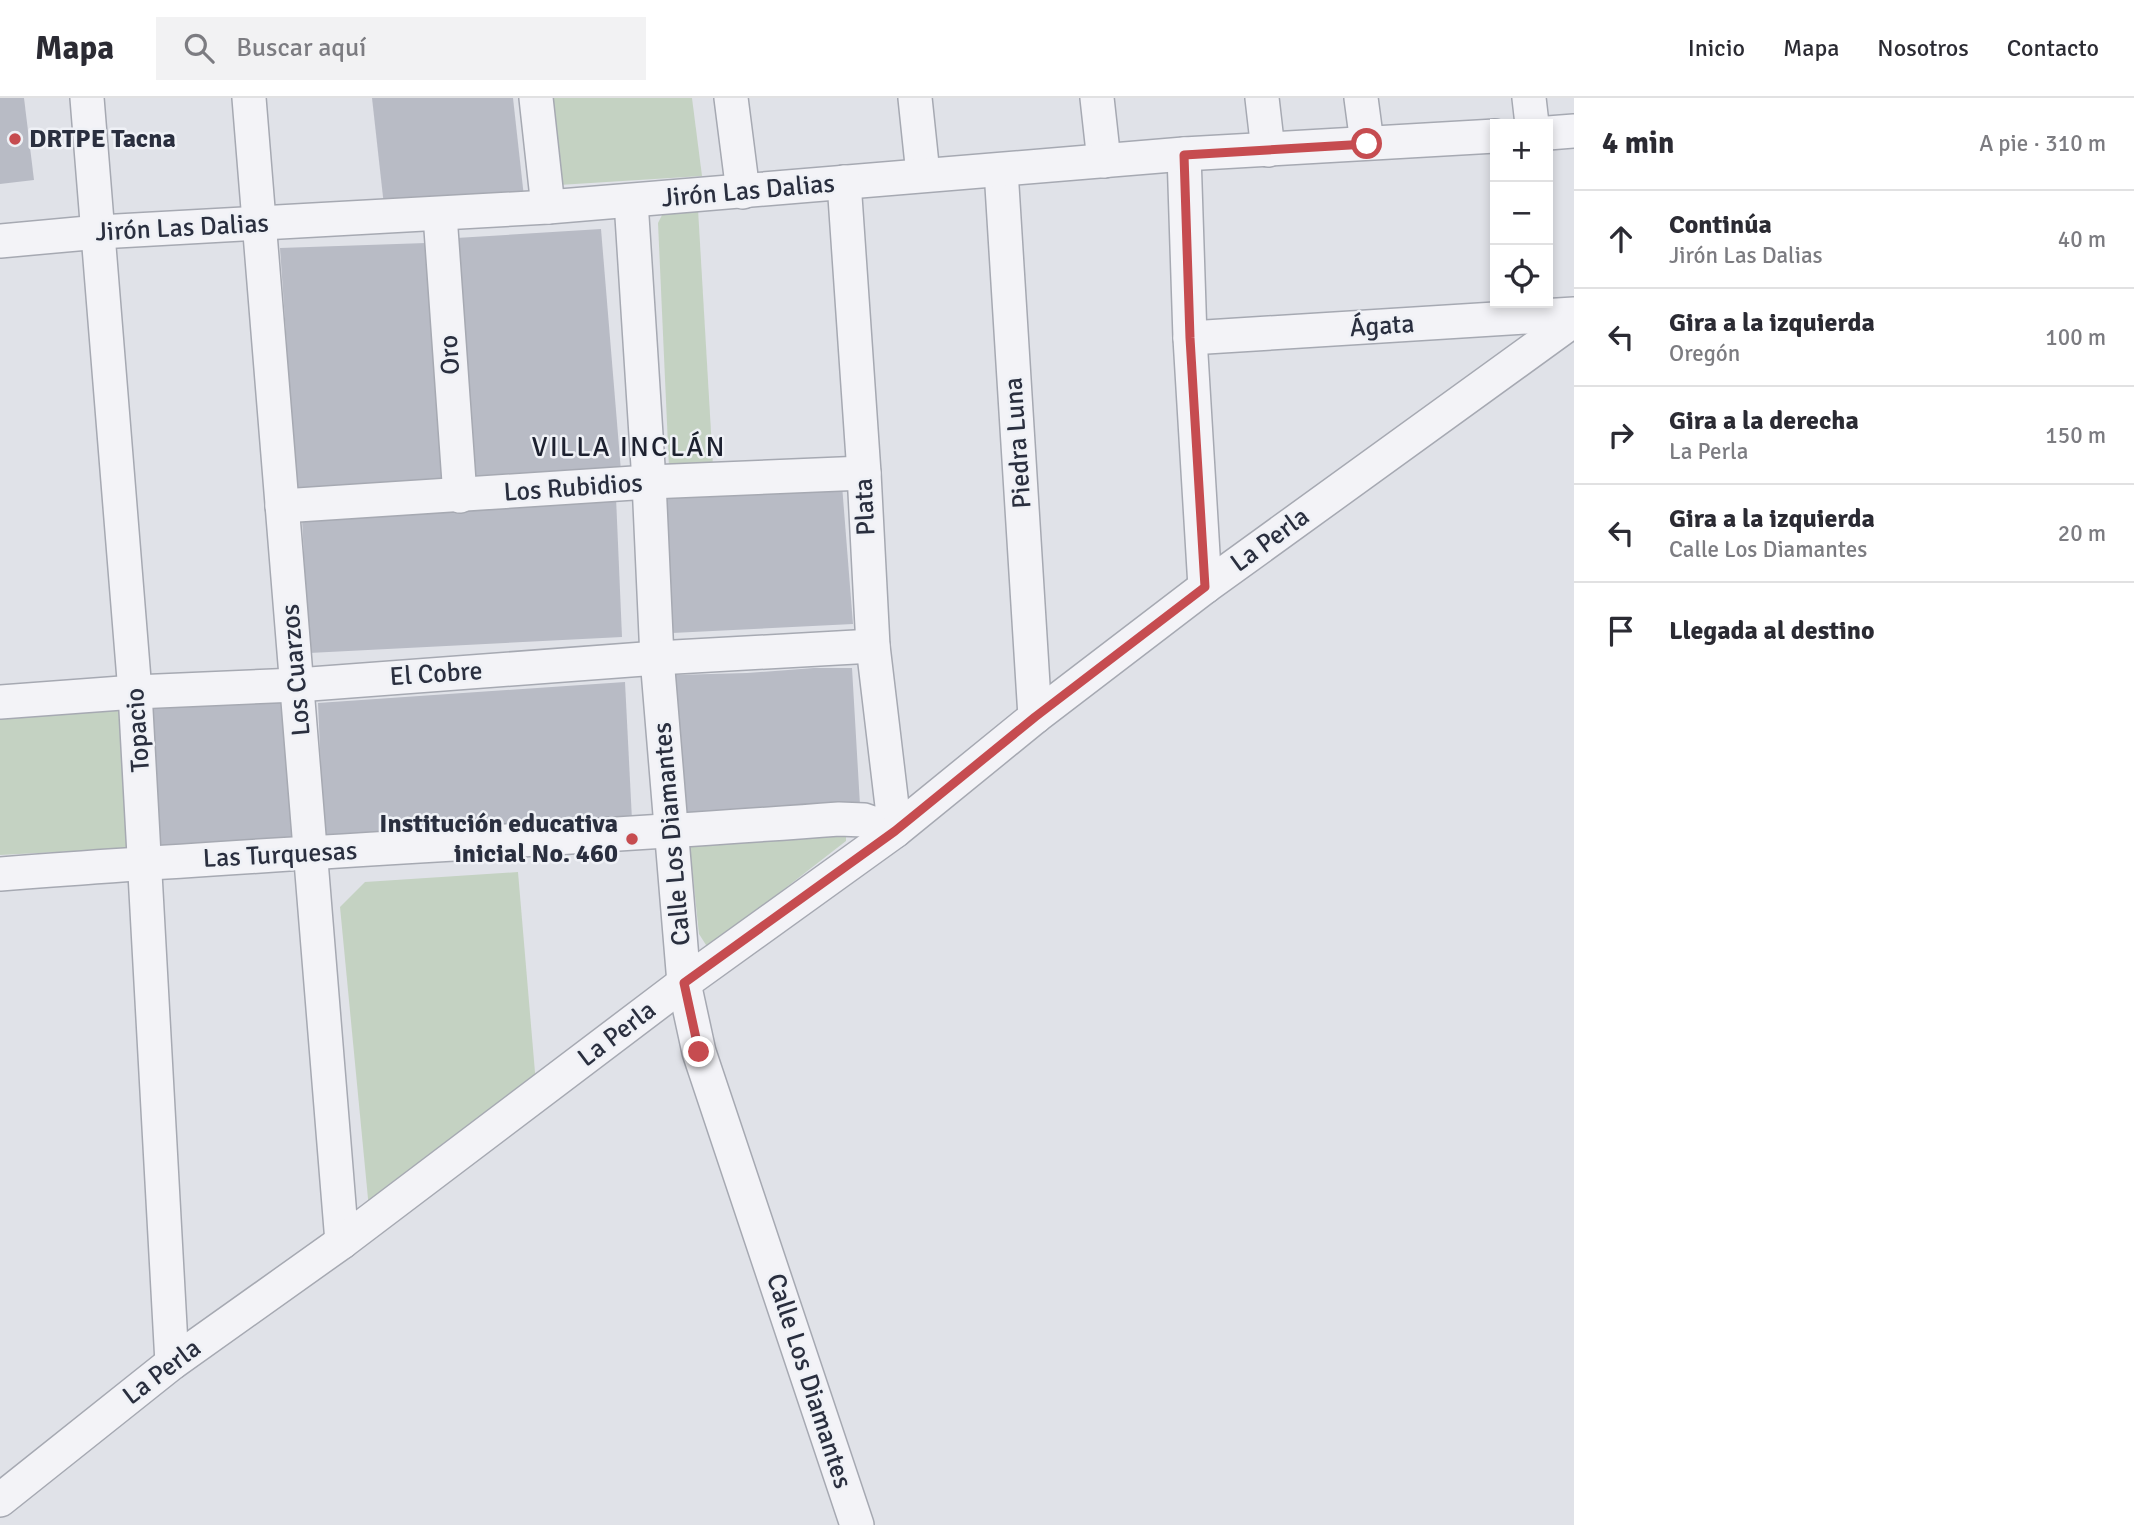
<!DOCTYPE html>
<html lang="es">
<meta charset="utf-8">
<style>
:root{--surface:#fff;--page:#f2f2f3;--text:#2b2b33;--muted:#7c7c81;--line:#e1e1e2}
body{margin:0;font-family:Signika,sans-serif;background:var(--page);color:var(--text)}
.controls{position:absolute;right:21px;top:21px;display:grid;overflow:hidden;border-radius:0px;box-shadow:0 4px 10px #0003}
.controls button{width:63px;height:63px;display:grid;place-items:center;padding:0;border:0;border-bottom:2px solid var(--line);background:var(--surface);color:var(--text);font:35px sans-serif}
.stop{position:absolute;width:21px;height:21px;margin:-16px;border:5px solid #c64c50;border-radius:50%;background:#fff}
.stop.end{background:#c64c50;border-color:#fff;box-shadow:0 2px 7px #0008}
.list{margin:0;padding:0;list-style:none}
h2{display:flex;justify-content:space-between;align-items:center;height:91px;margin:0;padding:0 28px;font-size:30px}
h2 small{font-size:23px;font-weight:400;color:var(--muted)}
.list li{display:grid;grid-template-columns:46px 1fr auto;gap:21px;align-items:center;box-sizing:border-box;height:98px;padding:0 28px;border-top:2px solid var(--line)}
.list b{display:block;font-size:26px;white-space:nowrap}
.list p{margin:0;font-size:23px;white-space:nowrap;color:var(--muted)}
.list em{font-size:23px;font-style:normal;color:var(--muted)}
.icon{flex:none;width:38px;height:38px;fill:none;stroke:currentColor;stroke-width:2;stroke-linecap:round;stroke-linejoin:round}
.map{position:relative;flex:none;width:1574px;height:1427px;overflow:hidden}
header{display:flex;align-items:center;gap:42px;box-sizing:border-box;height:98px;padding:0 35px;background:var(--surface);border-bottom:2px solid var(--line)}
header strong{font-size:33px}
nav{display:flex;gap:38px;margin-inline-start:auto;font-size:24px}
.search{width:490px;height:63px;background:var(--page);display:flex;align-items:center;gap:18px;box-sizing:border-box;padding:0 24px;border-radius:0px;color:var(--muted);font-size:26px}
main{display:flex}
aside{flex:1;background:var(--surface)}
.map>svg:first-child{display:block}
</style>
<header>
<strong>Mapa</strong>
<div class="search"><svg class="icon" aria-label="search" viewBox="0 0 24 24"><circle cx="10" cy="10" r="6"/><path d="M15 15l6 6"/></svg>Buscar aquí</div>
<nav><a>Inicio</a><a>Mapa</a><a>Nosotros</a><a>Contacto</a></nav>
</header>
<main>
<div class="map">
<svg width="1574" height="1427" viewBox="0 0 1574 1427">
<rect width="100%" height="100%" fill="#e0e2e8"/>
<!-- green -->
<g fill="#c4d2c2">
<polygon points="549,0 692,0 702,78 559,87"/>
<polygon points="698,111 713,368 669,370 658,125 663,115"/>
<polygon points="130,601 135,750 0,757 0,611"/>
<polygon points="846,732 846,743 708,850 699,836 689,742"/>
<polygon points="518,774 536,986 369,1111 340,809 365,784"/>
</g>
<!-- building -->
<g fill="#b8bbc5">
<polygon points="0,0 24,0 34,82 0,86"/>
<polygon points="372,0 513,0 524,99 384,108"/>
<polygon points="601,131 621,373 469,382 456,140"/>
<polygon points="426,145 443,388 297,395 280,150"/>
<polygon points="842,387 853,526 672,535 664,393"/>
<polygon points="616,399 622,539 309,555 302,421"/>
<polygon points="814,570 852,570 860,707 685,718 674,577 747,575"/>
<polygon points="625,584 632,722 324,742 318,605"/>
<polygon points="289,602 301,745 161,753 150,611"/>
</g>
<g fill="none" stroke-linecap="round" stroke-linejoin="round">
<!-- street casing -->
<g stroke="#a6a9b2" stroke-width="36">
<g id="street">
<polyline points="87,0 135,594 172,1265"/>
<polyline points="249,0 342,1144"/>
<polyline points="536,0 548,109"/>
<polyline points="731,0 743,94"/>
<polyline points="915,0 923,76"/>
<polyline points="1097,0 1104,63"/>
<polyline points="1262,0 1268,52"/>
<polyline points="1361,0 1367,45"/>
<polyline points="1529,0 1532,26"/>
<polyline points="1548,35 1574,33"/>
<polyline points="1184,56 1190,240 1205,489"/>
<polyline points="1001,72 1035,619"/>
<polyline points="631,103 649,384 657,560 684,885 699,954 857,1427"/>
<polyline points="440,117 460,398"/>
<polyline points="0,143 99,134 548,109 1184,56 1495,38"/>
<polyline points="1190,240 1574,216"/>
<polyline points="282,408 649,384 864,375"/>
<polyline points="0,604 135,594 297,587 657,560 873,548"/>
<path d="M0 776C280 754 560 742 839 721L864 722 895 733 873 548 864 375 844 84"/>
<polyline points="0,1402 172,1265 342,1144 684,885 895,733 1035,619 1205,489 1574,222"/>
</g>
</g>
<!-- street -->
<use href="#street" stroke="#f3f3f7" stroke-width="33"/>
</g>
<g fill="none" stroke-linecap="round" stroke-linejoin="round">
<!-- route -->
<polyline stroke="#c64c50" stroke-width="9" points="699,954 684,885 895,733 1035,619 1205,489 1190,240 1184,57 1367,46"/>
</g>
<!-- markers -->
<g fill="#c64c50" stroke="#eff1f6" stroke-width="2.5">
<circle cx="15" cy="41" r="7"/>
<circle cx="632" cy="741" r="7"/>
</g>
<g text-anchor="middle" dominant-baseline="central" stroke-width="5" stroke-linejoin="round" paint-order="stroke">
<!-- poi labels -->
<g font-size="26" font-weight="bold" fill="#2a2f3f" stroke="#eff1f6" text-anchor="start">
<text x="29" y="41">DRTPE Tacna</text>
<text x="618" y="726" text-anchor="end">Institución educativa<tspan x="618" dy="30">inicial No. 460</tspan></text>
</g>
<!-- street labels -->
<g font-size="26" fill="#2a2f3f" stroke="#eff1f6">
<text transform="translate(748 93) rotate(-5)">Jirón Las Dalias</text>
<text transform="translate(182 130) rotate(-3)">Jirón Las Dalias</text>
<text transform="translate(1382 228) rotate(-4)">Ágata</text>
<text transform="translate(450 257) rotate(-94)">Oro</text>
<text transform="translate(1018 345) rotate(-94)">Piedra Luna</text>
<text transform="translate(573 390) rotate(-4)">Los Rubidios</text>
<text transform="translate(865 409) rotate(-93)">Plata</text>
<text transform="translate(1270 442) rotate(-36)">La Perla</text>
<text transform="translate(296 572) rotate(-95)">Los Cuarzos</text>
<text transform="translate(436 576) rotate(-4)">El Cobre</text>
<text transform="translate(138 632) rotate(-94)">Topacio</text>
<text transform="translate(672 736) rotate(-95)">Calle Los Diamantes</text>
<text transform="translate(280 757) rotate(-3)">Las Turquesas</text>
<text transform="translate(617 936) rotate(-37)">La Perla</text>
<text transform="translate(162 1274) rotate(-37)">La Perla</text>
<text transform="translate(809 1283) rotate(72)">Calle Los Diamantes</text>
</g>
<!-- neighbourhood labels -->
<g font-size="28" letter-spacing="2" fill="#1c202f" stroke="#eff1f6">
<text x="629" y="349">VILLA INCLÁN</text>
</g>
</g>
</svg>
<div class="controls">
<button>+</button>
<button>−</button>
<button><svg class="icon" aria-label="locate" viewBox="0 0 24 24"><circle cx="12" cy="12" r="6"/><path d="M12 2v4M12 18v4M2 12h4M18 12h4"/></svg></button>
</div>
<div class="stop" style="left:1367px;top:46px"></div>
<div class="stop end" style="left:699px;top:954px"></div>
</div>
<aside>
<h2>4 min<small>A pie · 310 m</small></h2>
<ul class="list">
<li><svg class="icon" aria-label="ahead" viewBox="0 0 24 24"><path d="M12 20V5M6 11l6-6 6 6"/></svg><div><b>Continúa</b><p>Jirón Las Dalias</p></div><em>40 m</em></li>
<li><svg class="icon" aria-label="left" viewBox="0 0 24 24"><path d="M17 20v-9H6M10 6l-5 5 5 5"/></svg><div><b>Gira a la izquierda</b><p>Oregón</p></div><em>100 m</em></li>
<li><svg class="icon" aria-label="right" viewBox="0 0 24 24"><path d="M7 20v-9h11M14 6l5 5-5 5"/></svg><div><b>Gira a la derecha</b><p>La Perla</p></div><em>150 m</em></li>
<li><svg class="icon" aria-label="left" viewBox="0 0 24 24"><path d="M17 20v-9H6M10 6l-5 5 5 5"/></svg><div><b>Gira a la izquierda</b><p>Calle Los Diamantes</p></div><em>20 m</em></li>
<li><svg class="icon" aria-label="arrive" viewBox="0 0 24 24"><path d="M6 21V4h12l-3 4 3 4H6"/></svg><div><b>Llegada al destino</b></div></li>
</ul>
</aside>
</main>
